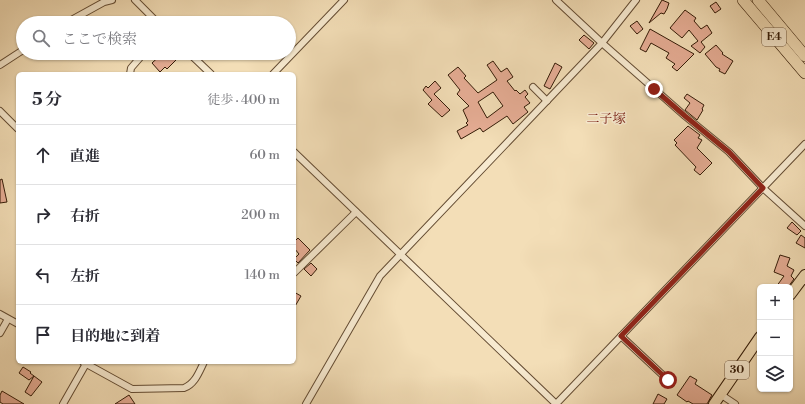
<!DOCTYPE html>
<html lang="ja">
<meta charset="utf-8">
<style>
:root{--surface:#fff;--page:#f7f7f7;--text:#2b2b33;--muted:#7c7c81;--line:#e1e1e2}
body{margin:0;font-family:"Libre Bodoni","Noto Serif JP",serif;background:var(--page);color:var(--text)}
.controls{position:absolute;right:12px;bottom:12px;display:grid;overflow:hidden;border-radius:6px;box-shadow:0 1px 3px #0004}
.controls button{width:36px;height:36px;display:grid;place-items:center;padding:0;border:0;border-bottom:1px solid var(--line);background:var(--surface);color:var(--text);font:20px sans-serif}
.stop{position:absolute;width:12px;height:12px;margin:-9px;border:3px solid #8f2418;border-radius:50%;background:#fff}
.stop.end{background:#8f2418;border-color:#fff;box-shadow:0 1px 4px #0008}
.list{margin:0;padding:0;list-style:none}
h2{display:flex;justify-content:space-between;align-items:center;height:52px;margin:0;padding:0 16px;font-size:17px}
h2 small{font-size:13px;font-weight:400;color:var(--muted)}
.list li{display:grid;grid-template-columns:26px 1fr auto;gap:12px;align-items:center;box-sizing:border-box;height:60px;padding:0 16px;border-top:1px solid var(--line)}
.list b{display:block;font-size:15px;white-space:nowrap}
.list em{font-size:13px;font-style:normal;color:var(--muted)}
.icon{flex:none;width:22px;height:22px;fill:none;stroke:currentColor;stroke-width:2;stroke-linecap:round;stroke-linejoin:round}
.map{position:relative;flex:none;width:805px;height:404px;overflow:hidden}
.search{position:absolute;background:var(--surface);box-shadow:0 1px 3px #0004;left:16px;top:16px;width:280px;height:44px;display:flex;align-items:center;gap:10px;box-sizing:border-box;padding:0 14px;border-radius:22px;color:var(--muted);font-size:15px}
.panel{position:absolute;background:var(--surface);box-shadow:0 1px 3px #0004;left:16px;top:72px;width:280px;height:292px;border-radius:6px}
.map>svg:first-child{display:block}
</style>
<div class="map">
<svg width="805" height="404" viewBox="0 0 805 404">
<rect width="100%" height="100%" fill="#f3deb7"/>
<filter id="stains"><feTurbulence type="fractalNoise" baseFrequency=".005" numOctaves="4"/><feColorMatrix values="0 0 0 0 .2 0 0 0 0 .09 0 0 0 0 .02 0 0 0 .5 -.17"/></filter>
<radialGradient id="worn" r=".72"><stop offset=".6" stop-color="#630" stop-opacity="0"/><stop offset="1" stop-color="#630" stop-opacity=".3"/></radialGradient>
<!-- building -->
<g fill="#e6ad95" stroke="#341b07" fill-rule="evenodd">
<polygon points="662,0 669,3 667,9 664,14 661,13 649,23"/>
<polygon points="716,2 721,9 715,13 710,6"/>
<polygon points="685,10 696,18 694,21 701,29 707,25 712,33 701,42 705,47 700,53 691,46 698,41 689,30 682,38 670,28"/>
<polygon points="637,21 643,29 637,34 630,26"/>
<polygon points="650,29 694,54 677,71 672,67 675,64 666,58 669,53 651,43 646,52 640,49"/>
<polygon points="584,35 594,43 589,49 579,40"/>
<polygon points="716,45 723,53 722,54 733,61 725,74 719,71 720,69 716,67 705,54"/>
<polygon points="163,53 169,53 176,60 167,69 165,67 160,72 152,63"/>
<path d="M493 61 501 72 507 68 513 77 507 81 515 91 516 90 520 94 525 90 528 94 525 97 530 103 524 107 528 112 513 124 507 116 483 132 480 128 461 139 457 131 468 125 466 123 468 121 463 110 469 106 457 94 460 90 448 75 458 67 466 76 464 78 478 93 497 80 487 65ZM493 92 503 106 487 118 478 102Z"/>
<polygon points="555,63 562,67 550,89 544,86"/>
<polygon points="435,81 441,88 434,94 450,110 442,117 428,104 432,100 423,90 426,86 428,88"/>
<polygon points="687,94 704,105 702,109 703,110 697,120 685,110 690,103 684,98"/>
<polygon points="688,126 700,135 698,138 702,140 697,148 712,163 700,175 694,170 696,167 675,145 677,143 674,140"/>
<polygon points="2,179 7,202 0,203 0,180"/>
<polygon points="792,222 801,231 797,235 787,228"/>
<polygon points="801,235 805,238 805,248 796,243"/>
<polygon points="298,238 310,250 298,263 294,259 299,254 294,248 294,242"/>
<polygon points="780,255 790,258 787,266 794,270 791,276 794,279 788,287 776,287 784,276 774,272"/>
<polygon points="311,263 317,269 311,276 304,269"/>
<polygon points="294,292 301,296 294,308"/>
<polygon points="23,367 31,372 30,373 34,376 29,380 19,373"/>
<polygon points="34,376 42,382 31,396 25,392"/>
<polygon points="690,376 697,380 695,384 712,395 707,404 693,404 688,401 687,402 677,395"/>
<polygon points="2,391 24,404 3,404 0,402 0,395"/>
<polygon points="658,394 667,399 664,404 653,404"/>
<polygon points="129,395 135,404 115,404"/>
</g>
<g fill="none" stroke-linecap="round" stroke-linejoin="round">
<!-- minor casing -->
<g stroke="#644c33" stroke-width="8">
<g id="minor">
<polyline points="135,0 158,23"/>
<polyline points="556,0 602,43 685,116 729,152 763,188 805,226"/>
<polyline points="66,23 104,2 112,0"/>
<polyline points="189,53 211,74"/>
<polyline points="0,65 23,50"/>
<polyline points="130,74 131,68 144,53"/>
<polyline points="273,74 344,0"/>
<polyline points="533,87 547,101"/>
<polyline points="0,111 18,129"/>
<polyline points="294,152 556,404 805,144"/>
<polyline points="294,273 356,212"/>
<polyline points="0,314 18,324"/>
<polyline points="0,333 8,319"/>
<polyline points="621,336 668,380 671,384"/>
<path d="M83 362 132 389 184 388C195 384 199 372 204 362"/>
<polyline points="720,394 735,404"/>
<polyline points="63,404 87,362"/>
<polyline points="306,404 380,276 602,43 636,0"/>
</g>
</g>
<!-- primary casing -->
<g stroke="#341b07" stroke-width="12">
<g id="primary">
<polyline points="790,295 805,275"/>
<polyline points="714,404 760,337"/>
</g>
</g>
<!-- motorway casing -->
<g stroke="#341b07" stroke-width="12">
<g id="motorway">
<polyline points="743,0 805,73"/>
<polyline points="758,0 805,56"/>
</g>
</g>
<!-- minor -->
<use href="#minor" stroke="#f7ead0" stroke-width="6"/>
<!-- primary -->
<use href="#primary" stroke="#f3deb7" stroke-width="10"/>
<!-- motorway -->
<use href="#motorway" stroke="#f3deb7" stroke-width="11"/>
</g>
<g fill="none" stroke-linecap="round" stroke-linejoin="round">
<!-- route -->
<polyline stroke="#8f2418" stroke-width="5" points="654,89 685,116 729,152 763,188 621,336 668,380"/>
</g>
<g text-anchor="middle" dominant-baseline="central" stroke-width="3" stroke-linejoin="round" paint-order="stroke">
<!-- shield labels -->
<g fill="#f7ead0" stroke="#6e5943" stroke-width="1">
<rect x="762" y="28" width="24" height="18" rx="3"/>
<rect x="725" y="361" width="24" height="18" rx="3"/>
</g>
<g font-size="11" font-weight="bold" fill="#341b07">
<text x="774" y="37">E4</text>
<text x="737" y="370">30</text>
</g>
<!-- neighbourhood labels -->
<g font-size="13" fill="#7a1f14" stroke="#f7ead0">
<text x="606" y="119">二子塚</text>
</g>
</g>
<rect width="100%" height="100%" filter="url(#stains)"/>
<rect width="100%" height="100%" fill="url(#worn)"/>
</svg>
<div class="controls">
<button>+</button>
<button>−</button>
<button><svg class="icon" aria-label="layers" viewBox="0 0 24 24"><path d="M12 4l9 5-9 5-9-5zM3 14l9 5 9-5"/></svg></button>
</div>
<div class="stop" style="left:668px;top:380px"></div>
<div class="stop end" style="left:654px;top:89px"></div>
<div class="search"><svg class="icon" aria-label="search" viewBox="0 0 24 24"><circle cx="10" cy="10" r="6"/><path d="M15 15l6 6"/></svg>ここで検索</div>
<section class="panel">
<h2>5 分<small>徒歩 · 400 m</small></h2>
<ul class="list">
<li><svg class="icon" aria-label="ahead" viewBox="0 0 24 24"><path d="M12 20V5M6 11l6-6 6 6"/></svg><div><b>直進</b></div><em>60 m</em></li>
<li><svg class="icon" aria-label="right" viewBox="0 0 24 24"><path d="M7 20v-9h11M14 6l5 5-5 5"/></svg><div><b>右折</b></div><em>200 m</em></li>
<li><svg class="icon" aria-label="left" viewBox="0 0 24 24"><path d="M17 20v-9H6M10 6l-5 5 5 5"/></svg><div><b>左折</b></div><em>140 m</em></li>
<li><svg class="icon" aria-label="arrive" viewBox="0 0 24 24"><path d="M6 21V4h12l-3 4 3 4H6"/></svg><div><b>目的地に到着</b></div></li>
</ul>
</section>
</div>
